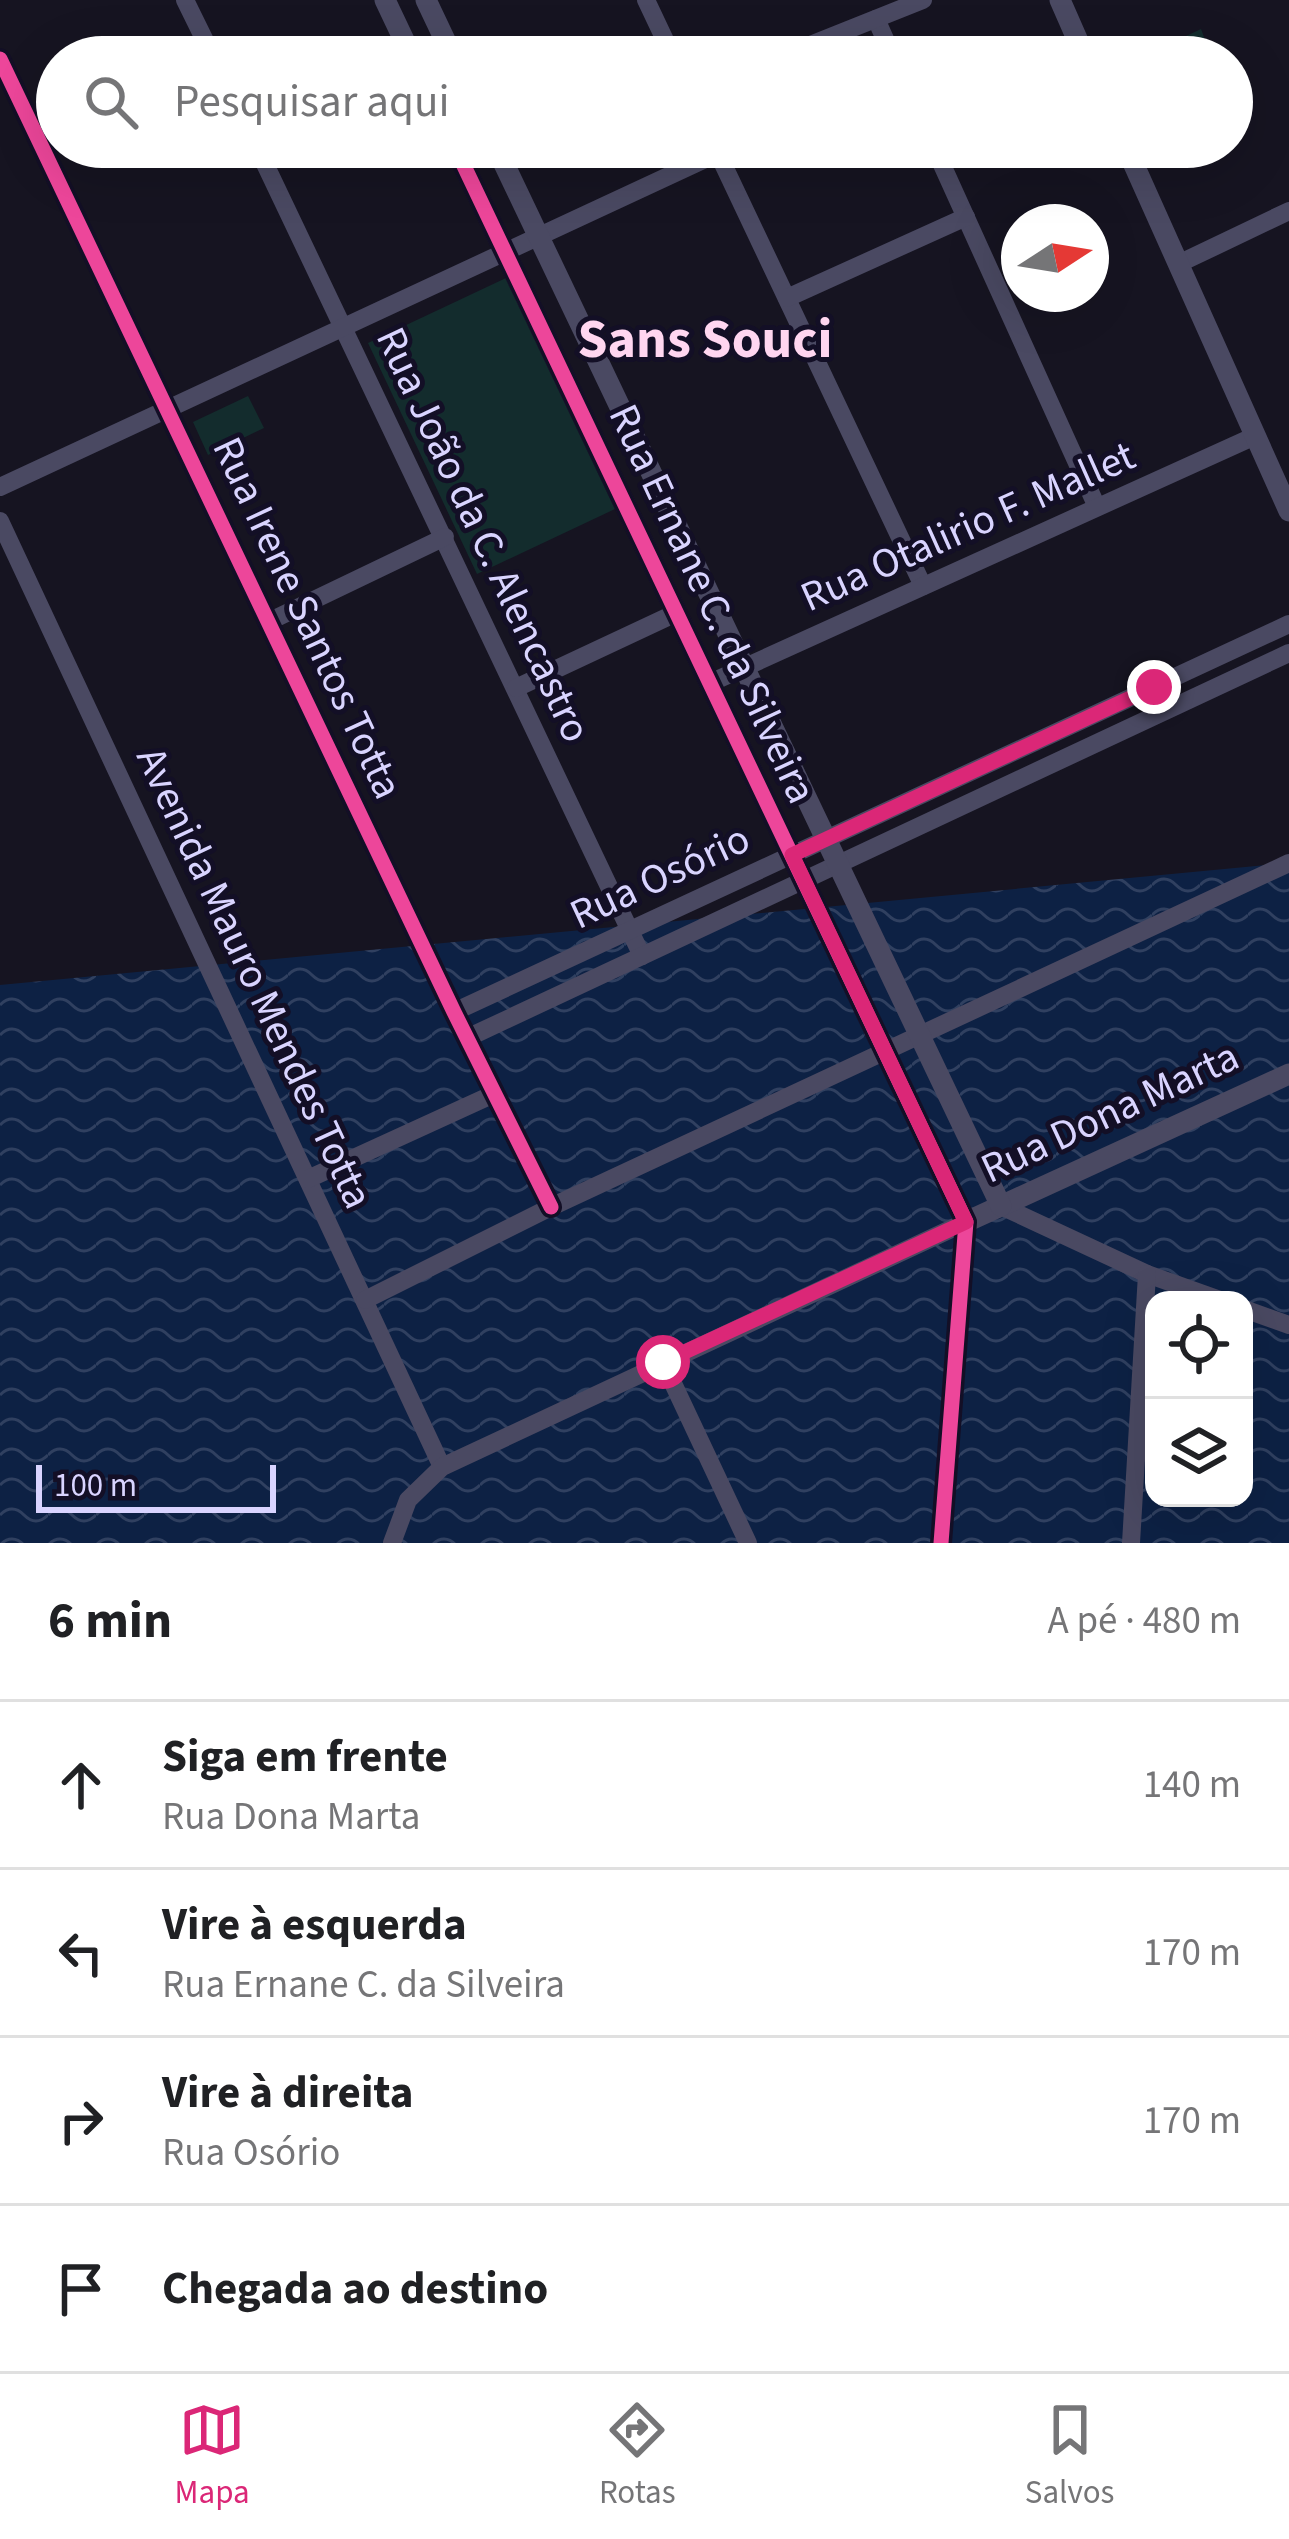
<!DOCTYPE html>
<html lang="pt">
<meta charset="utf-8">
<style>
:root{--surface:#fff;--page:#f6f6f6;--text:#202124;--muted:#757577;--line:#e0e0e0;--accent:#db2777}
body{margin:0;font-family:"Source Sans 3",sans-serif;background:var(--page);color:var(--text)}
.controls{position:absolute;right:36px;bottom:36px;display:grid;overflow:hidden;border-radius:24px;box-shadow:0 12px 48px #0002}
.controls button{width:108px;height:108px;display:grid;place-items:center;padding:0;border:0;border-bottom:3px solid var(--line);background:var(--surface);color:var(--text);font:60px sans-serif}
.compass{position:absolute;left:1001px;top:204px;width:108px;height:108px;border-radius:50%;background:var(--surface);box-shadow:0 12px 48px #0002;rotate:78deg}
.scale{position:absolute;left:36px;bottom:30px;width:240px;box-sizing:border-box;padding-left:12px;border:6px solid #d9d4ff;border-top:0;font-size:33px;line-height:42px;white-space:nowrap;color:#d9d4ff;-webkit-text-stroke:9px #130f26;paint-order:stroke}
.stop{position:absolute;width:36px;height:36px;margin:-27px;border:9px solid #db2777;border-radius:50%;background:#fff}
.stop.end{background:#db2777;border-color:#fff;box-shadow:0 3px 12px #0008}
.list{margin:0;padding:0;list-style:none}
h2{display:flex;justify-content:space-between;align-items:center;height:156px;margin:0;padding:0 48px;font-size:51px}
h2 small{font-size:39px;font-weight:400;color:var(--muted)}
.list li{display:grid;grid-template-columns:78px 1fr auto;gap:36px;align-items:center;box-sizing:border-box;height:168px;padding:0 48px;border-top:3px solid var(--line)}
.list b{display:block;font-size:45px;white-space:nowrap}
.list p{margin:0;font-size:39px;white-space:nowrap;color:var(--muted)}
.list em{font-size:39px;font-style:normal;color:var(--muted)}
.icon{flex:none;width:66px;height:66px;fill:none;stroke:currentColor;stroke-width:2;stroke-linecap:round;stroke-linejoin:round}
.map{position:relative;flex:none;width:1289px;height:1543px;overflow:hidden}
.search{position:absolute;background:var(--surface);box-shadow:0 12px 48px #0002;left:36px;right:36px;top:36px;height:132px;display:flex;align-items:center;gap:30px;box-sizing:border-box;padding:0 42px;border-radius:66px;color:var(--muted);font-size:45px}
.sheet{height:828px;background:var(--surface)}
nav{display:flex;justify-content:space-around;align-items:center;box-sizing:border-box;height:168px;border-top:3px solid var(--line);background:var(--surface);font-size:33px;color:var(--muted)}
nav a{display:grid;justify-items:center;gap:6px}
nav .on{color:var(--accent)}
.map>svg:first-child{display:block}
</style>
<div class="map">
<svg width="1289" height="1543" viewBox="0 0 1289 1543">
<defs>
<pattern id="water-waves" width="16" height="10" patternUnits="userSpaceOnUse" patternTransform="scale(3)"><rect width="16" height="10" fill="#0d2144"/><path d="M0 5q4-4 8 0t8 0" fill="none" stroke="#304060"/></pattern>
</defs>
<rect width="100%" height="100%" fill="#161421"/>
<!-- green -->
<g fill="#132c2d">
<polygon points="1201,29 1207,45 1173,57 1167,45"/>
<polygon points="506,278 615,509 477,574 368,343"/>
<polygon points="248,396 264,428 208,455 193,422"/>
</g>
<!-- water -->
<path fill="url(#water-waves)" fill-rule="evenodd" d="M1289 863V1543H0V985ZM1154 1300H1244V1498H1154Z"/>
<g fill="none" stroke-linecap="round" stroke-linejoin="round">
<!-- minor -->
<g stroke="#4a4962" stroke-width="18">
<polyline points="185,0 213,57"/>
<polyline points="646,0 673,57"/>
<polyline points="876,19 893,57"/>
<polyline points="780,57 923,0"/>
<polyline points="0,59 454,1012 551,1207"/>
<polyline points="257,147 642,956"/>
<polyline points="715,147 923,586"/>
<polyline points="934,147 1097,507"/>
<polyline points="1178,264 1289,211"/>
<polyline points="787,298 966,217"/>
<polyline points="0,487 718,153"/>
<polyline points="0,521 442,1467"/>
<polyline points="270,621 445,537"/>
<polyline points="710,683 1255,436"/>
<polyline points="516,688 676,613"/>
<polyline points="454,1012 1289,624"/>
<polyline points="467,1038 1289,653"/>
<polyline points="308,1179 496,1093"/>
<polyline points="1001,1206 1147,1274 1220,1300"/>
<polyline points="365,1300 551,1207 1289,863"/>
<polyline points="1244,1309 1289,1325"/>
<polyline points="663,1362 748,1543"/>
<polyline points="392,1543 408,1500 442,1467 966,1222 941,1543"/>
<polyline points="1131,1543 1147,1274"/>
</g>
<!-- tertiary -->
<g stroke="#4a4962" stroke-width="21">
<polyline points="385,0 412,57"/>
<polyline points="426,0 453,57"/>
<polyline points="1060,0 1085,57"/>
<polyline points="455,147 966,1222 1289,1074"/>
<polyline points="496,147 1001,1206"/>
<polyline points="1126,147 1289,511"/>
</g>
<!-- cycleway casing -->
<g stroke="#130f26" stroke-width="22">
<g id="cycleway">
<polyline points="0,59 454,1012 551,1207"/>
<polyline points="455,147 966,1222 941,1543"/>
</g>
</g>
<!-- cycleway -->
<use href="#cycleway" stroke="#ed469a" stroke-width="15"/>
</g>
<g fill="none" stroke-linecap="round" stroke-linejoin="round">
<!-- route -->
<polyline stroke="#db2777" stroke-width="15" points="663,1362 966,1222 792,855 1154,687"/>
</g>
<g text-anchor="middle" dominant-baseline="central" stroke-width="10" stroke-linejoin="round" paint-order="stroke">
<!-- street labels -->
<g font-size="42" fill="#d9d4ff" stroke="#130f26">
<text transform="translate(968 527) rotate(-24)">Rua Otalirio F. Mallet</text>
<text transform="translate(483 535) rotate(65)">Rua João da C. Alencastro</text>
<text transform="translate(712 604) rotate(65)">Rua Ernane C. da Silveira</text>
<text transform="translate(307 618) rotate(65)">Rua Irene Santos Totta</text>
<text transform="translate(660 877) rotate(-25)">Rua Osório</text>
<text transform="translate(254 978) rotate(65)">Avenida Mauro Mendes Totta</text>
<text transform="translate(1110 1113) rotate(-25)">Rua Dona Marta</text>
</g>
<!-- district labels -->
<g font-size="54" font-weight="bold" fill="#ffd6f0" stroke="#130f26">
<text x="705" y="340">Sans Souci</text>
</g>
</g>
</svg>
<div class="controls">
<button><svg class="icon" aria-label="locate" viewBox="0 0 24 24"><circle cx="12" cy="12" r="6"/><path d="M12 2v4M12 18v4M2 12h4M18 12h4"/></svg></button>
<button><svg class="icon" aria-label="layers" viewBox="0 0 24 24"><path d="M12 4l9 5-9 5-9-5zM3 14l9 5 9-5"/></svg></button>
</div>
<svg class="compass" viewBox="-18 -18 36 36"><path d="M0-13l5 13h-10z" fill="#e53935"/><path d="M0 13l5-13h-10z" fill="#757577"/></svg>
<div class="scale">100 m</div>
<div class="stop" style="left:663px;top:1362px"></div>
<div class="stop end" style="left:1154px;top:687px"></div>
<div class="search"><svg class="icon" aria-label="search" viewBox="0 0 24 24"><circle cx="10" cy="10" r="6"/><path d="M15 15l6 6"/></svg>Pesquisar aqui</div>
</div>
<section class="sheet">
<h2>6 min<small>A pé · 480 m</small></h2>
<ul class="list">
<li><svg class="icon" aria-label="ahead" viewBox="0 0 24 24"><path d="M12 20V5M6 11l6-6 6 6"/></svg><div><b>Siga em frente</b><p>Rua Dona Marta</p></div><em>140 m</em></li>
<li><svg class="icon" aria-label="left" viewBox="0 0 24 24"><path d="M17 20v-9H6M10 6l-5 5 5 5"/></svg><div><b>Vire à esquerda</b><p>Rua Ernane C. da Silveira</p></div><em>170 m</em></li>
<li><svg class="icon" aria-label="right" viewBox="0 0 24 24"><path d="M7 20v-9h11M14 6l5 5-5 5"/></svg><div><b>Vire à direita</b><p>Rua Osório</p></div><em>170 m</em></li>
<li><svg class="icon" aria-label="arrive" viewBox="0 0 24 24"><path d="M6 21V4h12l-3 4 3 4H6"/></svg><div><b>Chegada ao destino</b></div></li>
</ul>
</section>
<nav>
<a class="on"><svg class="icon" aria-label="map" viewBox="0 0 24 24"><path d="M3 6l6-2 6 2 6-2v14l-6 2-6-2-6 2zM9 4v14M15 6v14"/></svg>Mapa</a>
<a><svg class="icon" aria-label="directions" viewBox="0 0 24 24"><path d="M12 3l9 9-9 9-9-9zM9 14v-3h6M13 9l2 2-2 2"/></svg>Rotas</a>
<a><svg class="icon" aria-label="saved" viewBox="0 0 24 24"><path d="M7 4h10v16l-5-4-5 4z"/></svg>Salvos</a>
</nav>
